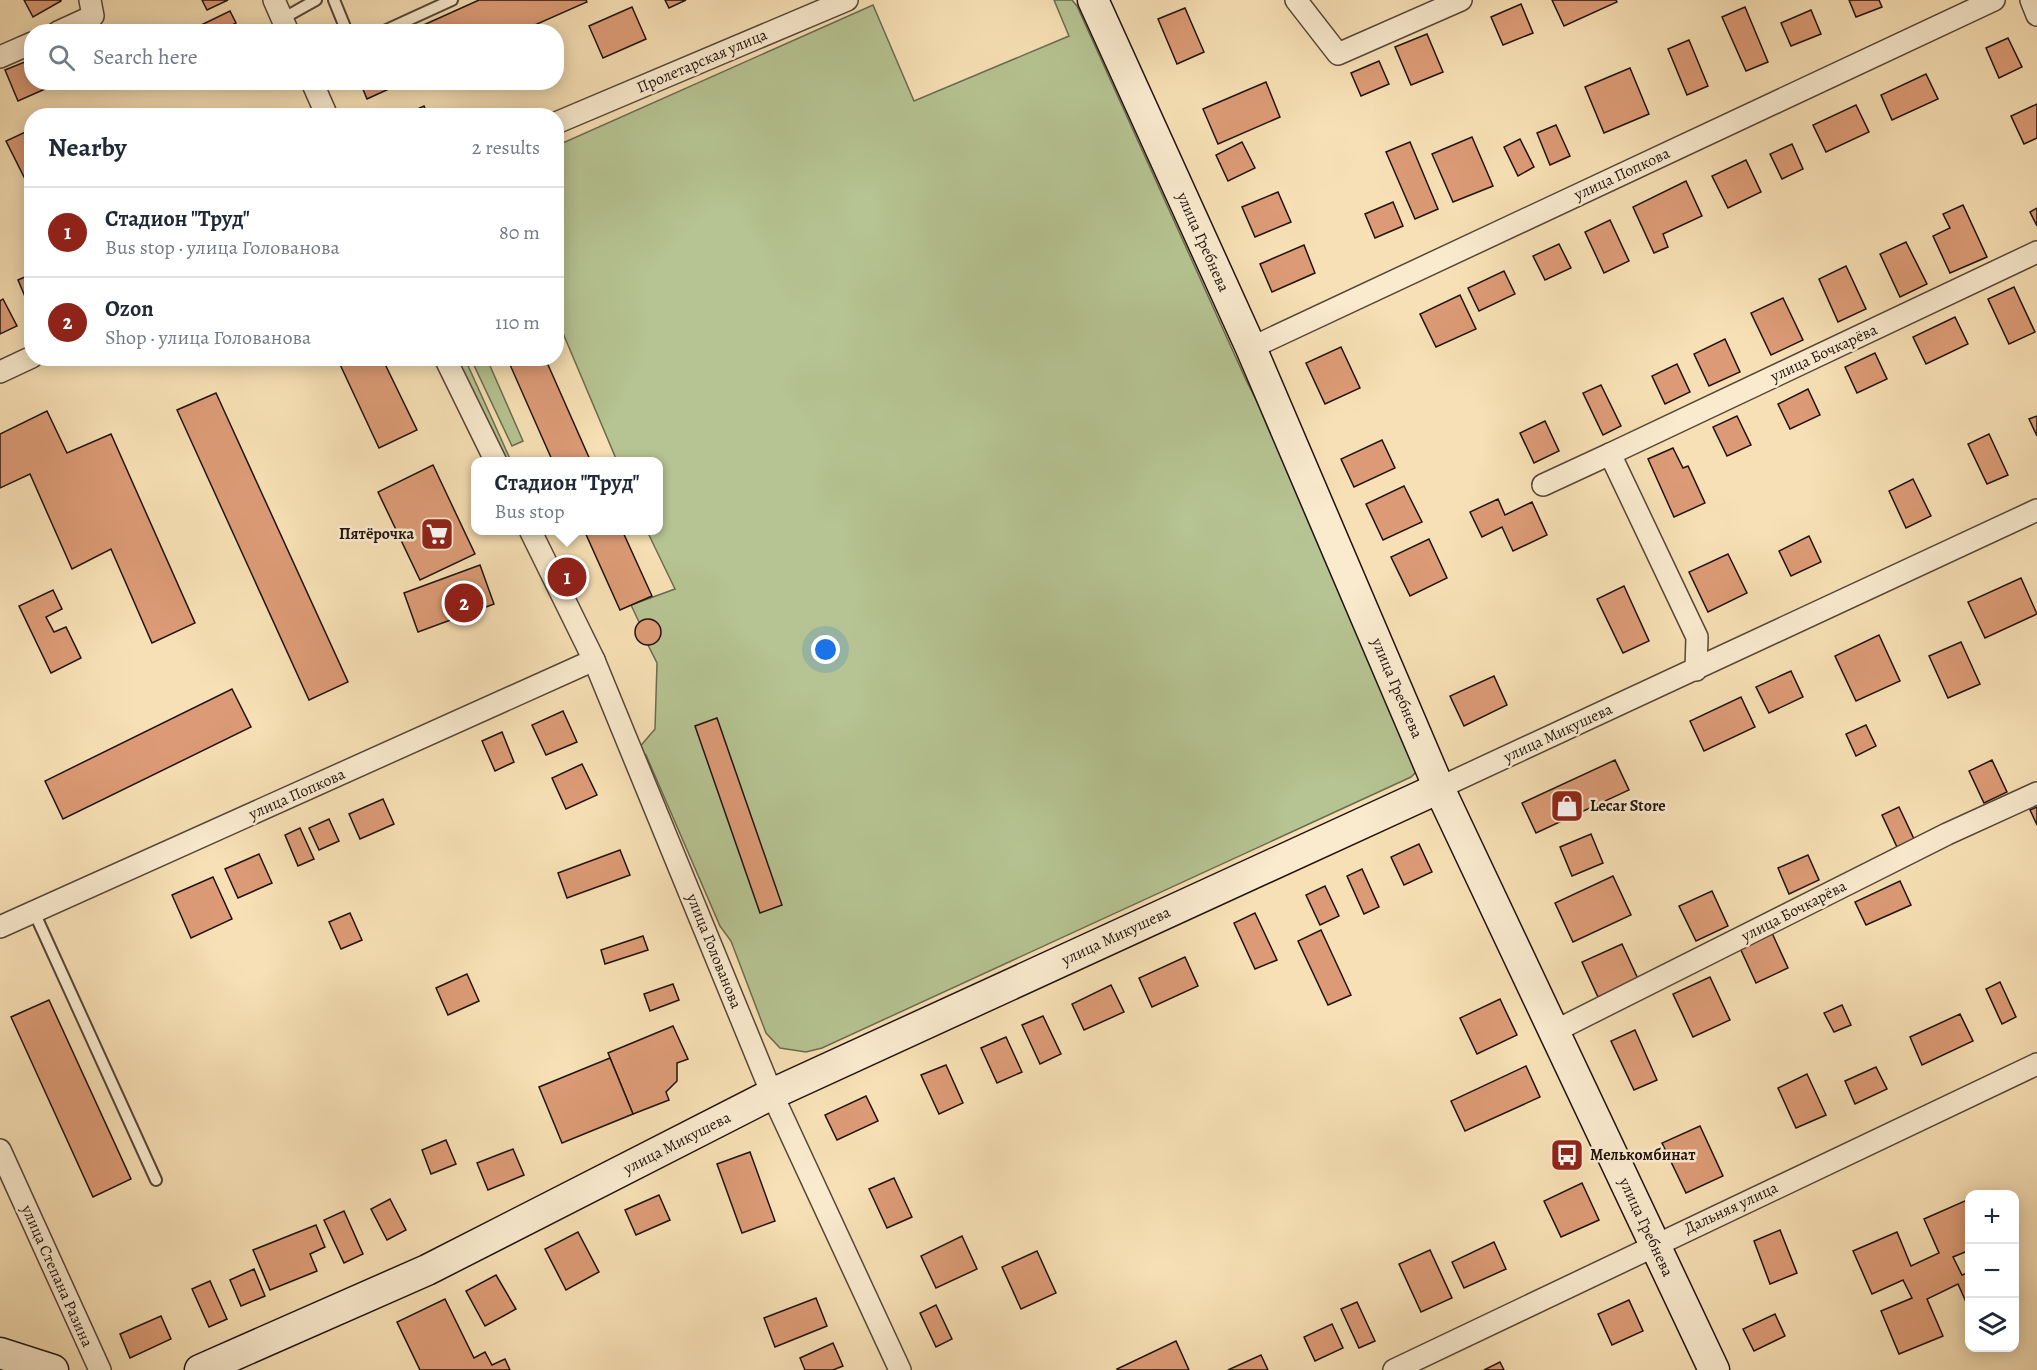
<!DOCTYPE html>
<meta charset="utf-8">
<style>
:root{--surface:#fff;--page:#f6f6f7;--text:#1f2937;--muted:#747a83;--line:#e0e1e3;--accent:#8f2418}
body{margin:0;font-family:Alegreya,serif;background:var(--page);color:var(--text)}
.controls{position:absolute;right:18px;bottom:18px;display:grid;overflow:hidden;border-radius:12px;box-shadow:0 3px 15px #0003}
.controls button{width:54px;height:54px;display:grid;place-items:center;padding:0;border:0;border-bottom:2px solid var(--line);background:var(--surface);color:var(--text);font:30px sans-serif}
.you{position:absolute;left:826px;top:650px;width:21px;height:21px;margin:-15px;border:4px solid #fff;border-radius:50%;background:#1a73e8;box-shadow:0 0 0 9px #1a73e833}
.badge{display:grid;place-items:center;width:39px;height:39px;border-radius:50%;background:var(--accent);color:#fff;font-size:20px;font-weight:700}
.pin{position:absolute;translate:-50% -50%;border:3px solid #fff;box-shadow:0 2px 6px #0006}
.popup{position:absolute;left:471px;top:457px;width:192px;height:78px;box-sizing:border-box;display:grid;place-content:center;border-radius:12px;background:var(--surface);filter:drop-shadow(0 2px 4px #0005);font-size:20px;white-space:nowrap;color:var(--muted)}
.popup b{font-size:22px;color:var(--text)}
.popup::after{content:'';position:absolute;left:50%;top:100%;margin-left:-12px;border:12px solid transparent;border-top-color:var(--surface)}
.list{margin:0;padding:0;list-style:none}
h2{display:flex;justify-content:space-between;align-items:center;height:78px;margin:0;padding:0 24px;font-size:26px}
h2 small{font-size:20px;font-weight:400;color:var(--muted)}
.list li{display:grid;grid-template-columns:39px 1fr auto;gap:18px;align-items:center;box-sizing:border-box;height:90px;padding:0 24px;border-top:2px solid var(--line)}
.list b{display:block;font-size:22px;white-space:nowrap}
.list p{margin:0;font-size:20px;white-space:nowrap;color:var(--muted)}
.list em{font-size:20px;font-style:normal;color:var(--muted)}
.icon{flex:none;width:33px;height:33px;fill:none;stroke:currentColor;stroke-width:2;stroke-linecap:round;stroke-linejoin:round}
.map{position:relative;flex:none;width:2037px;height:1370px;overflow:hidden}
.search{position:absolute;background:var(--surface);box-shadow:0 3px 15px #0003;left:24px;top:24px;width:540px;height:66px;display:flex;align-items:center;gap:15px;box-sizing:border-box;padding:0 21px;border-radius:24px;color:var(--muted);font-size:22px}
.panel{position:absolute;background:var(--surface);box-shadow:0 3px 15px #0003;left:24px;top:108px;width:540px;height:258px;border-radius:24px}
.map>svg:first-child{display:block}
</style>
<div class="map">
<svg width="2037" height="1370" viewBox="0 0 2037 1370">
<rect width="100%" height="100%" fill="#f7e0b5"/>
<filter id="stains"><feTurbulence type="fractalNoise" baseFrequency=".00333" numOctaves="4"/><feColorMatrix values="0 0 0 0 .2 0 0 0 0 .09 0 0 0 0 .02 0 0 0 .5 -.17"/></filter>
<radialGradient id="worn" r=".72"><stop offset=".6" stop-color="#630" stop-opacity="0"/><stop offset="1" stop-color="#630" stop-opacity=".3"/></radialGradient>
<!-- green -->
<g fill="#b6c392" stroke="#6b6b50" stroke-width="1.5">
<polygon points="1054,0 1072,0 1077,6 1246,380 1295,476 1418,770 1411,777 822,1048 806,1052 780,1048 766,1033 731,941 720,926 646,755 638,749 655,729 657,663 648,645 657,640 660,632 652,620 639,622 631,605 675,589 647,531 658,530 658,462 617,461 557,319 556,146 873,5 914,101 1069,36"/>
<polygon points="449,359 465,359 511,461 499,461"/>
<polygon points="471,359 487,359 523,441 512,446"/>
</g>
<!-- building -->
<g fill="#dc9b76" stroke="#20130e" stroke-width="1.5">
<polygon points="24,0 61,0 61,1 33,17"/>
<polygon points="202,0 228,0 207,10"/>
<polygon points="479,0 586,0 587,2 519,32 408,32"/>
<polygon points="665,0 686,0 669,8"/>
<polygon points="1552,0 1616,0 1617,2 1564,26"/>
<polygon points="1849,0 1879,0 1882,7 1856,17"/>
<polygon points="1521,4 1533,33 1503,45 1491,17"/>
<polygon points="632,7 646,39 603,58 589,26"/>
<polygon points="1745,7 1768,62 1746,71 1722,17"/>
<polygon points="1185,8 1204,52 1177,64 1158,19"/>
<polygon points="1811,10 1821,34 1791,46 1781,23"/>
<polygon points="230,11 236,23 220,32 194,32 193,29"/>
<polygon points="1427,34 1443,72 1411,85 1395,47"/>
<polygon points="2008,38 2022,67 1999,78 1986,48"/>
<polygon points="1689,40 1708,86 1687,95 1668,49"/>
<polygon points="32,59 32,82 53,82 54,85 18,101 5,70"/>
<polygon points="1379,61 1389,84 1361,96 1351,73"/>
<polygon points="1630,68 1649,114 1604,133 1585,87"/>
<polygon points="1926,74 1938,99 1892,120 1881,95"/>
<polygon points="360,82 404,82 367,99"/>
<polygon points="1266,82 1280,117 1218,144 1203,109"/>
<polygon points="2037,104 2037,138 2024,144 2011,116"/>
<polygon points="1856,105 1869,132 1826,152 1813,125"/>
<polygon points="424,106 428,116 402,116"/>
<polygon points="1556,125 1570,156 1550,165 1537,133"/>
<polygon points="32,129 32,193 6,141"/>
<polygon points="1472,137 1493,186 1453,202 1432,154"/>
<polygon points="1520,139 1534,167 1518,176 1504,147"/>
<polygon points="1242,142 1255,168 1228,181 1216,155"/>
<polygon points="1410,142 1438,209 1415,219 1386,152"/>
<polygon points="1792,144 1803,169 1782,179 1770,154"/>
<polygon points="1746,160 1761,192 1728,208 1712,176"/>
<polygon points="1686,181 1702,216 1663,234 1668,247 1654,253 1633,207"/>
<polygon points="1278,192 1291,222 1255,237 1242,207"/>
<polygon points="1393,202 1403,226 1375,238 1365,214"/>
<polygon points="1963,205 1987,257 1950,273 1933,236 1950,228 1943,214"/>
<polygon points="2037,208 2037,226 2030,212"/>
<polygon points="1610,220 1629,261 1604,273 1585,232"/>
<polygon points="1906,242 1927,284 1900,297 1880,254"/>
<polygon points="1559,244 1571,268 1545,280 1533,256"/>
<polygon points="1304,245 1315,273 1272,292 1260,264"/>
<polygon points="1846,266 1866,309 1838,322 1819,279"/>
<polygon points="1504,271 1515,294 1479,311 1468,288"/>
<polygon points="32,274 32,305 29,306 18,280"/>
<polygon points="2014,287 2035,332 2009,344 1988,299"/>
<polygon points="1460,295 1476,329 1436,347 1420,314"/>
<polygon points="1783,298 1803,340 1771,355 1751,313"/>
<polygon points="3,299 17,326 0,334 0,301"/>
<polygon points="1955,317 1968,344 1926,364 1913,337"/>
<polygon points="1725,339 1740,372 1709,386 1694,354"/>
<polygon points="1341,347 1360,388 1325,404 1306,363"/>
<polygon points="1875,353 1887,379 1857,393 1845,367"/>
<polygon points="337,358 382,358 417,430 379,448"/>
<polygon points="507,358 545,358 591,462 553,462"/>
<polygon points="1677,364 1690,392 1665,404 1652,376"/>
<polygon points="1601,385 1621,426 1603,435 1583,393"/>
<polygon points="1808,389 1820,415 1790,429 1778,404"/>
<polygon points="216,393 348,682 309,700 177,410"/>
<polygon points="47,411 67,453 111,434 195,623 152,643 111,549 72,569 30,474 0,488 0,434"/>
<polygon points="1737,416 1751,445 1727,456 1713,427"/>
<polygon points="2037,416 2037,436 2029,419"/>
<polygon points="1545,421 1559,451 1534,463 1520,433"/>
<polygon points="1989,434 2008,475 1987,484 1968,444"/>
<polygon points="1382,440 1395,468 1354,487 1341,459"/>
<polygon points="1673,448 1683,468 1688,466 1705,503 1674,517 1648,459"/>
<polygon points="433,465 475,554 420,580 378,492"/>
<polygon points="1913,479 1931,516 1906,528 1889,491"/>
<polygon points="1404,486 1422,522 1383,540 1366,504"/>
<polygon points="1498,499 1505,515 1532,502 1547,535 1513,551 1502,527 1482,537 1470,512"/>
<polygon points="584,530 622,530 652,596 620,610"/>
<polygon points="1809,536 1821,562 1791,576 1779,551"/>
<polygon points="1429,539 1447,578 1410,596 1391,557"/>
<polygon points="1728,554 1747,593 1708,612 1689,572"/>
<polygon points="480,565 494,604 418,632 404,593"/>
<polygon points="2021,578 2037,614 1985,638 1968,602"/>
<polygon points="1624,586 1649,641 1623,653 1597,599"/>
<polygon points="53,590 62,609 46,617 54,632 66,627 81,658 51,673 19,606"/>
<circle cx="648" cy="632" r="13"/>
<polygon points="1879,635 1900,681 1856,701 1835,656"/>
<polygon points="1961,642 1980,684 1948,698 1929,656"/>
<polygon points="1791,671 1803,697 1769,713 1756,687"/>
<polygon points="1494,676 1507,705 1464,726 1450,696"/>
<polygon points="232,689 251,727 63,819 45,781"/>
<polygon points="1741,697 1755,727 1704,751 1690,721"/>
<polygon points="563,711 577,742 546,755 532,725"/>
<polygon points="717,718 782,905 760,913 695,726"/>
<polygon points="1866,725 1876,746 1856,756 1846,734"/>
<polygon points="502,732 514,762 495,771 482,741"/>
<polygon points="1615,760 1629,790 1536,833 1522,803"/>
<polygon points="1992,760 2007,792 1984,803 1969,771"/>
<polygon points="582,764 597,795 566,809 552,778"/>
<polygon points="383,799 394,824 360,839 349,814"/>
<polygon points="1899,807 1914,839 1897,847 1882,815"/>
<polygon points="2037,807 2037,825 2030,810"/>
<polygon points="329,819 339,841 319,850 309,828"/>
<polygon points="300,828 314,859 298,866 285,835"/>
<polygon points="1591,834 1603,863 1572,876 1560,847"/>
<polygon points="1419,844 1432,872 1404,885 1391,857"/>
<polygon points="620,850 630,875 567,898 558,873"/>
<polygon points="259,854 272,883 238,898 225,869"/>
<polygon points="1808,855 1819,880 1789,894 1778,868"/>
<polygon points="1362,869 1379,907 1364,914 1347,876"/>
<polygon points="1613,876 1631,915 1573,942 1555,903"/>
<polygon points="213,877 232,919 191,938 172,895"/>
<polygon points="1900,881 1911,905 1866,925 1855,902"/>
<polygon points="1325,886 1339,916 1320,925 1306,895"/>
<polygon points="1712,891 1728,926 1696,941 1679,906"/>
<polygon points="350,913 362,940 341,949 329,922"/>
<polygon points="1255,913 1277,960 1255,969 1234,923"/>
<polygon points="1321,930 1351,995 1328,1005 1298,941"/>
<polygon points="1772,933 1788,968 1756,983 1740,948"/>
<polygon points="643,936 648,950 605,964 601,950"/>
<polygon points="1622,944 1638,979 1598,997 1582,962"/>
<polygon points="1185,957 1198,986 1152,1007 1139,978"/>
<polygon points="467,974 479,1001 448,1015 436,988"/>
<polygon points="1710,977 1730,1020 1693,1037 1673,994"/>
<polygon points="2000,982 2016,1017 2002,1024 1986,989"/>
<polygon points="673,984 679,1000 650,1011 644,994"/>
<polygon points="1111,985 1124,1012 1084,1030 1072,1004"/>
<polygon points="1500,999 1517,1035 1477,1054 1460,1018"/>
<polygon points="49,1000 131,1179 93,1197 11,1017"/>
<polygon points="1842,1005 1851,1025 1834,1032 1824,1013"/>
<polygon points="1960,1014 1973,1041 1922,1065 1910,1037"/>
<polygon points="1043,1016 1061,1054 1040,1064 1022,1025"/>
<polygon points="673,1026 688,1059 677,1063 677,1081 666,1092 669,1100 633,1114 608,1053"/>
<polygon points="1635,1030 1657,1080 1634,1090 1611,1041"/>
<polygon points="1006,1037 1022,1072 997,1083 981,1048"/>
<polygon points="610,1058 633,1114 562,1143 539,1087"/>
<polygon points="946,1065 963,1103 939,1114 921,1075"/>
<polygon points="1526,1066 1540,1097 1465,1131 1451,1101"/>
<polygon points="1876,1067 1887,1089 1855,1104 1845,1081"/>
<polygon points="1807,1074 1826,1115 1796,1128 1778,1088"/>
<polygon points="866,1096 878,1121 837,1140 825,1115"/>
<polygon points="1700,1126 1723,1176 1686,1193 1662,1143"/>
<polygon points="446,1140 456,1164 431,1174 422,1150"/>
<polygon points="513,1149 524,1175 488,1190 477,1163"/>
<polygon points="750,1152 775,1221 742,1233 717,1164"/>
<polygon points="894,1178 912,1217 887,1228 869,1189"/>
<polygon points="1582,1183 1599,1220 1561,1237 1544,1201"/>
<polygon points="659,1195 670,1220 636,1235 625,1210"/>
<polygon points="390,1199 406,1230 387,1240 371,1209"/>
<polygon points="1967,1200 1970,1250 1953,1257 1962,1275 1970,1272 1970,1311 1958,1284 1927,1299 1943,1336 1899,1354 1881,1311 1912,1298 1903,1280 1872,1294 1853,1251 1897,1232 1911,1266 1939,1253 1924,1219"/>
<polygon points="344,1211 363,1254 344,1263 324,1220"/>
<polygon points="316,1225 325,1247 310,1254 317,1271 270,1290 253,1250"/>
<polygon points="1780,1230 1797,1273 1770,1284 1754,1241"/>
<polygon points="578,1232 599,1272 566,1290 545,1249"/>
<polygon points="962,1236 977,1269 936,1288 921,1256"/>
<polygon points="1494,1242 1506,1269 1464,1288 1452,1262"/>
<polygon points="1430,1250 1452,1298 1421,1312 1399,1264"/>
<polygon points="1037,1251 1056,1293 1021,1309 1002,1267"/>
<polygon points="254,1269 265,1296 241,1306 230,1280"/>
<polygon points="496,1275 516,1309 485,1326 466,1291"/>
<polygon points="210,1281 227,1319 209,1327 192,1289"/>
<polygon points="816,1298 827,1326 775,1347 764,1318"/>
<polygon points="445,1299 474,1358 485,1352 492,1365 505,1359 510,1370 420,1370 397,1322"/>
<polygon points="1629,1300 1643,1331 1612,1345 1598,1314"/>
<polygon points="1357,1302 1375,1341 1359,1348 1341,1309"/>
<polygon points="936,1305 952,1339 936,1347 920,1313"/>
<polygon points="1775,1314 1785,1336 1754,1351 1743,1329"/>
<polygon points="161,1316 171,1339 130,1358 120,1334"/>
<polygon points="1332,1324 1343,1348 1315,1361 1304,1337"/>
<polygon points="1176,1341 1189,1370 1118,1370 1117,1369"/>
<polygon points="833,1343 843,1366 833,1370 805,1370 800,1358"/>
<polygon points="1261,1355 1268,1370 1228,1370"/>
<polygon points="1500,1362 1504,1370 1484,1370"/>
</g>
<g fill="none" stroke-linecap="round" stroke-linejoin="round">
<!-- lane casing -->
<g stroke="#564638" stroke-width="14">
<g id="lane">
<polyline points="334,0 347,32"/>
<polyline points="282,19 316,0"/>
<polyline points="382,32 452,0"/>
<polyline points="34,912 156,1180"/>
</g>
</g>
<!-- street casing -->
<g stroke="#564638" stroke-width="24">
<g id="street">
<polyline points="274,0 288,32"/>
<polyline points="1296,0 1338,54 1461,0"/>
<polyline points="2031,0 2037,15"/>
<polyline points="58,32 93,16 90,0"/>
<polyline points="0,57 32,43"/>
<polyline points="312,82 327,116"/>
<polyline points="556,123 847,0"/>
<polyline points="1251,348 1994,0"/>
<polyline points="445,358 496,462"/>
<polyline points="0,372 32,357"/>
<polyline points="1543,485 1610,454"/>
<polyline points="530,530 594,660 772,1094 900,1370"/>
<polyline points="1696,670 1697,637 1610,454 2037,252"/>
<polyline points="1439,788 2037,510"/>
<polyline points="0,927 594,660"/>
<polyline points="1553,1032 1947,834 2037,793"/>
<polyline points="0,1150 100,1370"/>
<polyline points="1394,1370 2037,1064"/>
</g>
</g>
<!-- secondary casing -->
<g stroke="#20130e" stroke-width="33">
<g id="secondary">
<polyline points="1093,0 1251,348 1439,788 1714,1370"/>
<polyline points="0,1353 53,1370"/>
<polyline points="200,1370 427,1270 772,1094 1439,788"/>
</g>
</g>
<!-- lane -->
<use href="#lane" stroke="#faebcf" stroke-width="10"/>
<!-- street -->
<use href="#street" stroke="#faebcf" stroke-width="21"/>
<!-- secondary -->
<use href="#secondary" stroke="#faebcf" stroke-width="30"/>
</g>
<!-- icons -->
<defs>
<g id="supermarket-square" transform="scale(1.725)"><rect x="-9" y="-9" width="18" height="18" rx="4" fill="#8f2418" stroke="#faebcf"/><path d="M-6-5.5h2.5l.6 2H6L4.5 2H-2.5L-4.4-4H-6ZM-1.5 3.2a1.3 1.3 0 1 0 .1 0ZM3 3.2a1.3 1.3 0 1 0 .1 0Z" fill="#fff"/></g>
<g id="shop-square" transform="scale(1.725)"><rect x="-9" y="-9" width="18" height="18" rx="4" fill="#8f2418" stroke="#faebcf"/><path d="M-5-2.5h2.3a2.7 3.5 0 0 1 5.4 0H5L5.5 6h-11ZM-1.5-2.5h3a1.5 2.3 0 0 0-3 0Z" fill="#fff"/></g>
<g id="bus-square" transform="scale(1.725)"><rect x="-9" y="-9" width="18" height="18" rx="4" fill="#8f2418" stroke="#faebcf"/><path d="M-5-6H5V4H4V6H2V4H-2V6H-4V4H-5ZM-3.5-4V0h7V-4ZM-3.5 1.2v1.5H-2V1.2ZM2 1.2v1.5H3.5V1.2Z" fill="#fff"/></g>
</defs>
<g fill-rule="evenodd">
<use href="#supermarket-square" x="437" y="534"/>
<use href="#shop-square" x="1567" y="806"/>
<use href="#bus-square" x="1567" y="1155"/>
</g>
<g text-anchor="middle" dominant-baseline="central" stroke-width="5" stroke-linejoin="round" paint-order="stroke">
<!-- street labels -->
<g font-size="16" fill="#20130e" stroke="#faebcf">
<text transform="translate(702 61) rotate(-23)">Пролетарская улица</text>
<text transform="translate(1622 174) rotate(-25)">улица Попкова</text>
<text transform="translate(1203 242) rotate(66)">улица Гребнева</text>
<text transform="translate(1824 353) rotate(-25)">улица Бочкарёва</text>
<text transform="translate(1397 688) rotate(67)">улица Гребнева</text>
<text transform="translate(1558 733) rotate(-25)">улица Микушева</text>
<text transform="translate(297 794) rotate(-24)">улица Попкова</text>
<text transform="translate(1794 911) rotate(-27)">улица Бочкарёва</text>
<text transform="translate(1116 936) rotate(-25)">улица Микушева</text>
<text transform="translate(714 951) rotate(68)">улица Голованова</text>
<text transform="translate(677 1143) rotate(-27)">улица Микушева</text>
<text transform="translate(1731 1208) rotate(-25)">Дальняя улица</text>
<text transform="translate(1646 1227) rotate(65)">улица Гребнева</text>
<text transform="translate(57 1276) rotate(66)">улица Степана Разина</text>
</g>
<!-- poi labels -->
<g font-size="16" font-weight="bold" fill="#20130e" stroke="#faebcf" text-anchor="start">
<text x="414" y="534" text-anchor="end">Пятёрочка</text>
<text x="1590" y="806">Lecar Store</text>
<text x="1590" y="1155">Мелькомбинат</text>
</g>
</g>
<rect width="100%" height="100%" filter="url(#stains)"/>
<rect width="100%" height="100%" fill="url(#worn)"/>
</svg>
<div class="controls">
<button>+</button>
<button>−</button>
<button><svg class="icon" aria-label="layers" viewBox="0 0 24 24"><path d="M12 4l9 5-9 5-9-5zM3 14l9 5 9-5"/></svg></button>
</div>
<div class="you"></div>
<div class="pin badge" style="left:567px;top:577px">1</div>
<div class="popup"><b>Стадион &quot;Труд&quot;</b>Bus stop</div>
<div class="pin badge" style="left:464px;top:603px">2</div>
<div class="search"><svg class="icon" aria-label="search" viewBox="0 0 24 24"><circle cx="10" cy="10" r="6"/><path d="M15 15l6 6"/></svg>Search here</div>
<section class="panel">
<h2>Nearby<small>2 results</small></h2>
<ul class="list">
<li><span class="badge">1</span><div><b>Стадион &quot;Труд&quot;</b><p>Bus stop · улица Голованова</p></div><em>80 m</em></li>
<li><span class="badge">2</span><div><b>Ozon</b><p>Shop · улица Голованова</p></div><em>110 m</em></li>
</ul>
</section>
</div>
